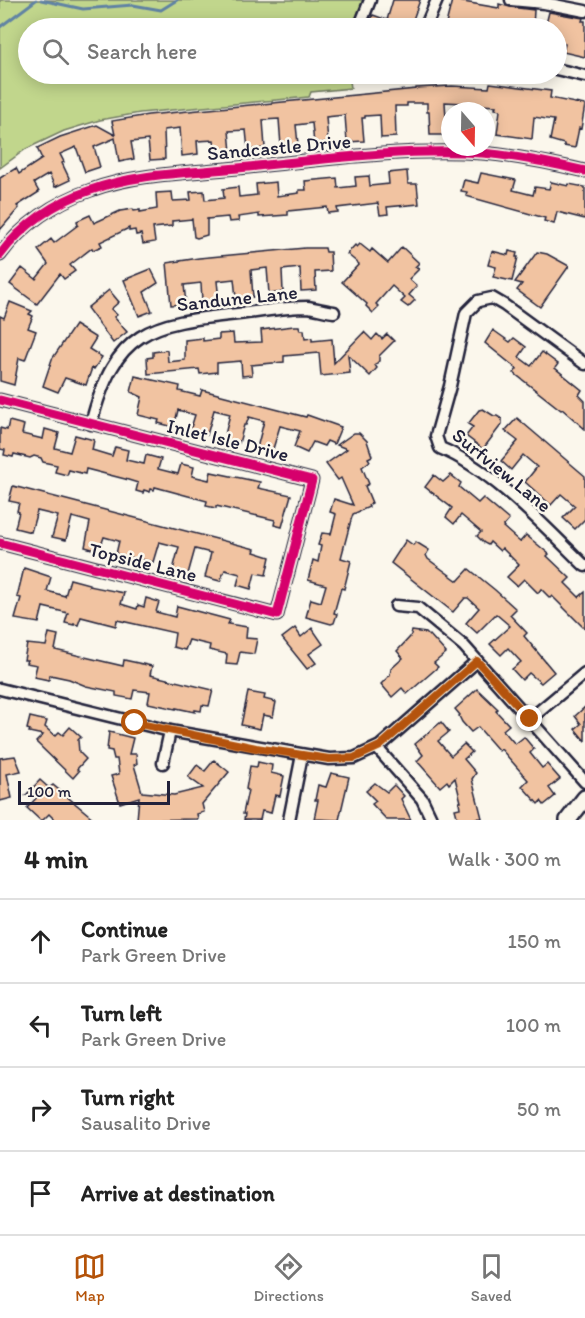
<!DOCTYPE html>
<meta charset="utf-8">
<style>
:root{--surface:#fff;--page:#f2f2f2;--text:#222;--muted:#767676;--line:#e0e0e0;--accent:#b45309}
body{margin:0;font-family:Itim,sans-serif;background:var(--page);color:var(--text)}
.compass{position:absolute;left:441px;top:102px;width:54px;height:54px;border-radius:50%;background:var(--surface);box-shadow:0 3px 15px #0003;rotate:160deg}
.scale{position:absolute;left:18px;bottom:15px;width:152px;box-sizing:border-box;padding-left:6px;border:3px solid #22223b;border-top:0;font-size:16px;line-height:21px;white-space:nowrap;color:#22223b;-webkit-text-stroke:4px #fbf7ec;paint-order:stroke}
.stop{position:absolute;width:18px;height:18px;margin:-14px;border:4px solid #b45309;border-radius:50%;background:#fff}
.stop.end{background:#b45309;border-color:#fff;box-shadow:0 2px 6px #0008}
.list{margin:0;padding:0;list-style:none}
h2{display:flex;justify-content:space-between;align-items:center;height:78px;margin:0;padding:0 24px;font-size:26px}
h2 small{font-size:20px;font-weight:400;color:var(--muted)}
.list li{display:grid;grid-template-columns:39px 1fr auto;gap:18px;align-items:center;box-sizing:border-box;height:84px;padding:0 24px;border-top:2px solid var(--line)}
.list b{display:block;font-size:22px;white-space:nowrap}
.list p{margin:0;font-size:20px;white-space:nowrap;color:var(--muted)}
.list em{font-size:20px;font-style:normal;color:var(--muted)}
.icon{flex:none;width:33px;height:33px;fill:none;stroke:currentColor;stroke-width:2;stroke-linecap:round;stroke-linejoin:round}
.map{position:relative;flex:none;width:585px;height:820px;overflow:hidden}
.search{position:absolute;background:var(--surface);box-shadow:0 3px 15px #0003;left:18px;right:18px;top:18px;height:66px;display:flex;align-items:center;gap:15px;box-sizing:border-box;padding:0 21px;border-radius:33px;color:var(--muted);font-size:22px}
.sheet{height:414px;background:var(--surface)}
nav{display:flex;justify-content:space-around;align-items:center;box-sizing:border-box;height:84px;border-top:2px solid var(--line);background:var(--surface);font-size:16px;color:var(--muted)}
nav a{display:grid;justify-items:center;gap:3px}
nav .on{color:var(--accent)}
.map>svg:first-child{display:block}
</style>
<div class="map">
<svg width="585" height="820" viewBox="0 0 585 820">
<rect width="100%" height="100%" fill="#fbf7ec"/>
<filter id="ink" filterUnits="userSpaceOnUse"><feTurbulence type="fractalNoise" baseFrequency=".0167" numOctaves="2"/><feDisplacementMap in="SourceGraphic" scale="12" xChannelSelector="R" yChannelSelector="G"/><feConvolveMatrix kernelMatrix="1 2 1 2 8 2 1 2 1" color-interpolation-filters="sRGB"/></filter>
<g filter="url(#ink)">
<!-- green -->
<polygon fill="#c1d68c" stroke="#727c64" stroke-width="1.5" points="0,0 364,0 352,28 28,28 28,74 349,74 351,88 311,92 309,97 140,113 100,120 64,131 26,149 0,168"/>
<g fill="none" stroke-linecap="round" stroke-linejoin="round">
<!-- stream -->
<g stroke="#6183a4" stroke-width="3">
<polyline points="41,0 83,9 133,5 161,10 177,0"/>
<polyline points="0,27 36,0"/>
</g>
</g>
<!-- building -->
<g fill="#f1c3a1" stroke="#22223b" stroke-width="1.5">
<polygon points="393,0 420,0 410,28 368,28 373,15 387,20"/>
<polygon points="452,0 499,8 499,4 510,7 534,10 533,28 445,28"/>
<polygon points="549,12 583,18 582,21 585,21 585,57 563,52 565,44 556,42 556,28 545,28"/>
<polygon points="490,83 551,91 550,98 585,105 581,129 579,128 575,148 564,146 564,144 550,140 554,120 534,117 532,139 497,134 500,110 495,109 496,106 480,105 479,111 466,111 463,110 463,103 445,102 447,135 430,135 429,112 427,112 427,103 407,103 407,106 395,106 396,137 381,138 380,115 365,116 365,118 362,118 364,141 347,142 345,115 326,117 328,142 314,144 312,123 296,125 298,144 281,146 279,119 263,120 265,148 248,150 246,130 229,131 231,152 216,154 214,140 197,141 198,154 182,156 180,128 164,130 165,159 150,160 148,140 131,142 134,159 119,162 115,138 94,147 100,167 85,172 76,147 60,154 64,162 62,163 70,180 55,187 49,174 34,183 39,192 17,206 19,208 0,230 0,178 16,168 19,174 42,159 37,148 60,137 97,125 115,135 112,121 148,115 416,89 416,88 452,86 489,88"/>
<polygon points="407,171 408,184 417,184 419,204 387,207 388,214 380,215 378,203 337,208 338,212 328,213 327,207 288,211 288,215 259,217 259,214 238,217 239,221 229,222 228,217 207,219 207,235 197,238 194,237 192,219 172,221 172,226 153,228 155,242 143,244 141,234 136,235 135,230 129,231 129,228 100,242 102,246 93,250 92,248 70,265 75,271 64,279 60,274 37,304 10,284 22,268 36,279 48,264 38,250 51,239 54,243 78,225 77,221 90,215 94,223 120,211 133,209 134,211 140,210 140,212 157,209 156,193 172,192 173,201 191,200 190,192 204,191 205,200 224,198 223,189 238,187 239,197 257,195 256,184 276,182 277,196 299,193 299,190 306,190 305,181 337,178 338,188 356,186 355,177 369,176 370,186 389,184 388,173"/>
<polygon points="481,173 516,180 513,190 533,195 535,187 549,189 551,182 568,186 569,184 585,187 585,219 557,212 554,224 544,221 545,218 466,196 467,192 461,191 464,180 478,183"/>
<polygon points="360,244 370,252 372,249 388,263 402,247 419,263 415,267 419,269 409,279 417,286 409,295 415,300 408,307 401,302 405,298 392,286 376,304 379,307 373,313 366,306 367,304 342,282 359,264 347,254 355,245 357,247"/>
<polygon points="305,248 325,248 326,252 330,252 331,271 315,272 316,290 301,291 300,268 282,270 283,292 269,294 267,268 251,270 253,297 236,298 234,279 217,281 219,300 202,301 201,283 184,285 186,304 171,305 167,263 199,258"/>
<polygon points="492,251 508,255 509,251 517,253 516,257 518,257 512,281 493,277 496,267 488,265"/>
<polygon points="537,252 547,254 569,266 540,307 517,290 522,284 515,282"/>
<polygon points="151,269 158,283 144,292 152,311 139,316 124,280"/>
<polygon points="109,290 119,302 111,309 117,315 114,317 127,332 113,343 87,308"/>
<polygon points="10,302 32,311 29,314 33,316 28,328 36,331 25,360 19,358 14,385 0,381 0,316 4,318"/>
<polygon points="75,325 96,338 89,349 102,357 94,369 92,368 86,385 65,378 58,392 43,386 52,359"/>
<polygon points="294,326 299,326 300,330 304,330 305,339 312,338 312,341 332,339 334,363 364,332 372,340 377,334 382,339 387,334 394,341 379,356 379,361 375,365 377,368 370,376 348,355 350,373 321,376 319,353 284,356 284,362 251,365 252,375 242,376 241,361 217,363 217,372 200,374 199,369 148,374 147,358 153,357 153,352 167,350 168,362 185,360 185,340 203,338 203,341 219,339 219,334 233,333 234,343 262,342 261,330"/>
<polygon points="493,330 510,342 514,338 526,347 519,357 531,366 542,352 558,364 555,368 582,390 579,395 585,401 585,429 562,409 561,410 514,373 517,369 485,343"/>
<polygon points="135,376 180,386 179,391 200,396 202,390 306,417 307,415 341,427 334,444 327,441 324,446 313,442 307,453 294,447 300,431 280,426 272,452 257,448 264,421 249,417 246,425 244,425 239,443 224,439 230,414 214,410 207,435 190,431 195,415 178,410 174,427 158,423 159,420 138,415 142,397 131,392"/>
<polygon points="483,409 494,416 497,416 502,419 502,424 483,449 466,436 473,427 468,424 479,410"/>
<polygon points="517,418 585,476 585,519 575,529 563,518 575,506 561,494 551,505 525,482 537,467 523,455 511,470 501,461 518,441 505,431"/>
<polygon points="9,421 24,425 22,434 43,439 45,429 59,433 55,448 70,452 75,435 94,440 92,450 112,456 115,447 128,450 126,460 144,464 146,455 161,459 158,469 178,474 181,464 194,467 192,476 209,480 211,472 260,482 258,488 291,495 282,527 274,525 275,520 216,506 216,508 206,506 207,501 155,487 154,490 151,489 150,492 144,490 143,493 136,491 138,483 125,479 86,469 85,474 69,470 67,475 55,472 57,465 43,462 41,458 34,456 30,458 14,454 13,457 4,455 5,450 0,449 0,428 7,430"/>
<polygon points="354,433 359,433 367,441 372,456 368,458 370,461 362,467 369,484 365,486 372,503 368,505 369,507 353,514 351,520 341,558 351,561 344,589 341,588 334,613 337,614 334,623 331,624 306,617 311,599 321,602 326,585 308,580 313,560 318,562 321,546 318,545 322,533 331,534 336,514 330,512 334,499 353,505 341,478 338,480 326,464 347,449 337,445"/>
<polygon points="434,475 443,482 451,475 461,483 459,487 478,503 483,498 509,520 503,527 520,542 526,535 549,554 547,556 570,578 565,583 579,597 585,592 585,629 552,596 550,598 541,589 538,593 524,579 517,586 507,577 519,565 502,548 500,551 490,542 488,545 484,543 477,536 481,532 461,515 454,524 446,517 452,508 425,487"/>
<polygon points="13,486 255,549 254,552 270,557 266,575 255,573 251,589 237,585 240,574 225,570 220,581 205,577 211,553 195,549 188,574 173,570 179,547 159,542 153,562 116,554 119,541 104,537 99,551 85,547 90,522 72,517 66,540 52,537 58,516 37,511 31,532 15,528 19,512 17,511 19,503 9,501"/>
<polygon points="406,540 413,545 416,542 429,550 426,555 428,559 458,581 469,569 495,590 516,609 510,615 527,633 524,636 554,672 541,683 529,673 522,680 512,669 521,662 508,648 501,655 490,644 510,626 496,614 477,633 466,623 479,608 468,598 465,598 453,612 391,563"/>
<polygon points="24,568 51,577 47,591 65,596 70,579 89,584 89,586 124,593 121,604 137,609 138,605 144,607 146,598 159,602 156,612 175,617 177,606 230,620 228,624 247,627 246,638 257,639 254,654 240,652 237,665 226,664 227,654 209,650 210,645 189,640 185,650 173,647 175,633 117,620 116,626 81,617 78,625 74,624 74,625 65,623 68,613 43,607 39,623 15,619 21,598 17,597"/>
<polygon points="295,628 301,637 312,628 323,644 309,654 316,663 307,669 282,638"/>
<polygon points="412,631 426,633 429,636 430,635 446,653 434,663 438,667 407,694 402,688 392,697 381,684 390,675 391,669 403,658 397,651 410,637"/>
<polygon points="49,633 58,635 55,650 123,666 124,660 152,666 150,675 213,690 209,706 202,705 201,711 195,710 195,712 176,708 176,709 148,703 150,692 134,690 132,699 116,696 116,692 86,686 69,679 50,675 49,680 34,677 37,665 26,663 27,660 24,660 27,644 46,646"/>
<polygon points="477,689 498,709 496,711 509,725 503,730 515,744 524,737 534,749 530,753 542,768 547,764 560,779 549,788 555,796 544,805 541,801 538,804 522,786 528,780 501,749 499,751 478,727 471,732 462,722 459,716 460,715 455,709"/>
<polygon points="248,692 265,695 264,699 276,702 273,717 263,715 260,729 241,725"/>
<polygon points="585,707 585,741 575,729 581,724 575,716"/>
<polygon points="30,717 47,721 45,727 55,736 59,732 63,735 70,727 81,737 78,740 79,752 86,759 77,769 79,771 73,778 36,742 43,735 29,732 30,730 27,729"/>
<polygon points="441,722 449,732 438,741 451,756 464,744 472,752 464,759 476,773 472,779 482,818 458,820 455,809 460,808 459,802 461,802 455,778 449,784 447,781 440,787 417,761 423,755 415,744"/>
<polygon points="109,732 133,738 129,754 136,754 137,764 134,765 142,792 174,795 203,788 188,777 197,765 205,771 214,760 229,772 202,804 204,812 197,814 198,819 137,820 139,797 120,803 111,776 119,774 117,759 114,759 112,751 107,750"/>
<polygon points="15,756 21,771 7,774 12,798 0,801 0,758"/>
<polygon points="258,762 272,765 271,773 284,776 280,796 275,795 271,813 262,811 260,820 244,820 245,814 243,814 248,790 246,789 250,766 257,767"/>
<polygon points="331,773 349,777 339,820 314,819 318,800 315,800 318,785 326,787"/>
<polygon points="40,780 49,788 53,785 95,820 55,820 49,814 43,820 40,820 27,808 42,792 26,795"/>
<polygon points="375,783 387,792 394,785 404,796 401,799 411,820 387,820 372,804 376,801 366,791"/>
</g>
<g fill="none" stroke-linecap="round" stroke-linejoin="round">
<!-- street casing -->
<g stroke="#22223b" stroke-width="15">
<g id="street">
<polyline points="511,0 544,3 585,11"/>
<polyline points="359,28 370,0"/>
<polyline points="425,28 437,0"/>
<polyline points="556,69 585,76"/>
<path d="M0 255C22 225 55 202 91 190 137 173 189 173 238 168 318 160 402 148 482 153 517 156 551 163 585 171"/>
<path d="M585 364 504 305 492 298 478 301 466 313 450 386 436 436 440 448C492 469 545 527 585 566"/>
<polyline points="0,400 312,480 277,615 0,543"/>
<path d="M91 424C115 330 149 323 238 314 260 312 284 307 307 307 316 308 325 311 334 312"/>
<polyline points="396,606 418,608 464,646 585,782"/>
<polyline points="0,689 170,731 329,759 354,758 380,746 477,661"/>
<polyline points="530,719 585,673"/>
<polyline points="377,748 422,799 432,820"/>
<polyline points="163,763 170,731"/>
<polyline points="289,820 302,755"/>
</g>
</g>
<!-- secondary casing -->
<g stroke="#22223b" stroke-width="20">
<polyline id="secondary" points="568,820 585,798"/>
</g>
<!-- street -->
<use href="#street" stroke="#fbf7ec" stroke-width="10"/>
<!-- secondary -->
<use href="#secondary" stroke="#fbf7ec" stroke-width="15"/>
<!-- cycleway casing -->
<g stroke="#fbf7ec" stroke-width="13">
<g id="cycleway">
<path d="M0 255C22 225 55 202 91 190 137 173 189 173 238 168 318 160 402 148 482 153 517 156 551 163 585 171"/>
<polyline points="0,400 312,480 277,615 0,543"/>
</g>
</g>
<!-- cycleway -->
<use href="#cycleway" stroke="#d6006c" stroke-width="9"/>
</g>
</g>
<g fill="none" stroke-linecap="round" stroke-linejoin="round" filter="url(#ink)">
<!-- route -->
<polyline stroke="#b45309" stroke-width="8" points="135,723 256,748 329,759 354,758 380,746 477,661 530,719"/>
</g>
<g text-anchor="middle" dominant-baseline="central" stroke-width="5" stroke-linejoin="round" paint-order="stroke">
<!-- street labels -->
<g font-size="20" fill="#22223b" stroke="#fbf7ec">
<text transform="translate(279 147) rotate(-5)">Sandcastle Drive</text>
<text transform="translate(237 298) rotate(-6)">Sandune Lane</text>
<text transform="translate(228 440) rotate(14)">Inlet Isle Drive</text>
<text transform="translate(502 470) rotate(39)">Surfview Lane</text>
<text transform="translate(143 562) rotate(14)">Topside Lane</text>
</g>
</g>
</svg>
<svg class="compass" viewBox="-18 -18 36 36"><path d="M0-13l5 13h-10z" fill="#e53935"/><path d="M0 13l5-13h-10z" fill="#767676"/></svg>
<div class="scale">100 m</div>
<div class="stop" style="left:135px;top:723px"></div>
<div class="stop end" style="left:530px;top:719px"></div>
<div class="search"><svg class="icon" aria-label="search" viewBox="0 0 24 24"><circle cx="10" cy="10" r="6"/><path d="M15 15l6 6"/></svg>Search here</div>
</div>
<section class="sheet">
<h2>4 min<small>Walk · 300 m</small></h2>
<ul class="list">
<li><svg class="icon" aria-label="ahead" viewBox="0 0 24 24"><path d="M12 20V5M6 11l6-6 6 6"/></svg><div><b>Continue</b><p>Park Green Drive</p></div><em>150 m</em></li>
<li><svg class="icon" aria-label="left" viewBox="0 0 24 24"><path d="M17 20v-9H6M10 6l-5 5 5 5"/></svg><div><b>Turn left</b><p>Park Green Drive</p></div><em>100 m</em></li>
<li><svg class="icon" aria-label="right" viewBox="0 0 24 24"><path d="M7 20v-9h11M14 6l5 5-5 5"/></svg><div><b>Turn right</b><p>Sausalito Drive</p></div><em>50 m</em></li>
<li><svg class="icon" aria-label="arrive" viewBox="0 0 24 24"><path d="M6 21V4h12l-3 4 3 4H6"/></svg><div><b>Arrive at destination</b></div></li>
</ul>
</section>
<nav>
<a class="on"><svg class="icon" aria-label="map" viewBox="0 0 24 24"><path d="M3 6l6-2 6 2 6-2v14l-6 2-6-2-6 2zM9 4v14M15 6v14"/></svg>Map</a>
<a><svg class="icon" aria-label="directions" viewBox="0 0 24 24"><path d="M12 3l9 9-9 9-9-9zM9 14v-3h6M13 9l2 2-2 2"/></svg>Directions</a>
<a><svg class="icon" aria-label="saved" viewBox="0 0 24 24"><path d="M7 4h10v16l-5-4-5 4z"/></svg>Saved</a>
</nav>
